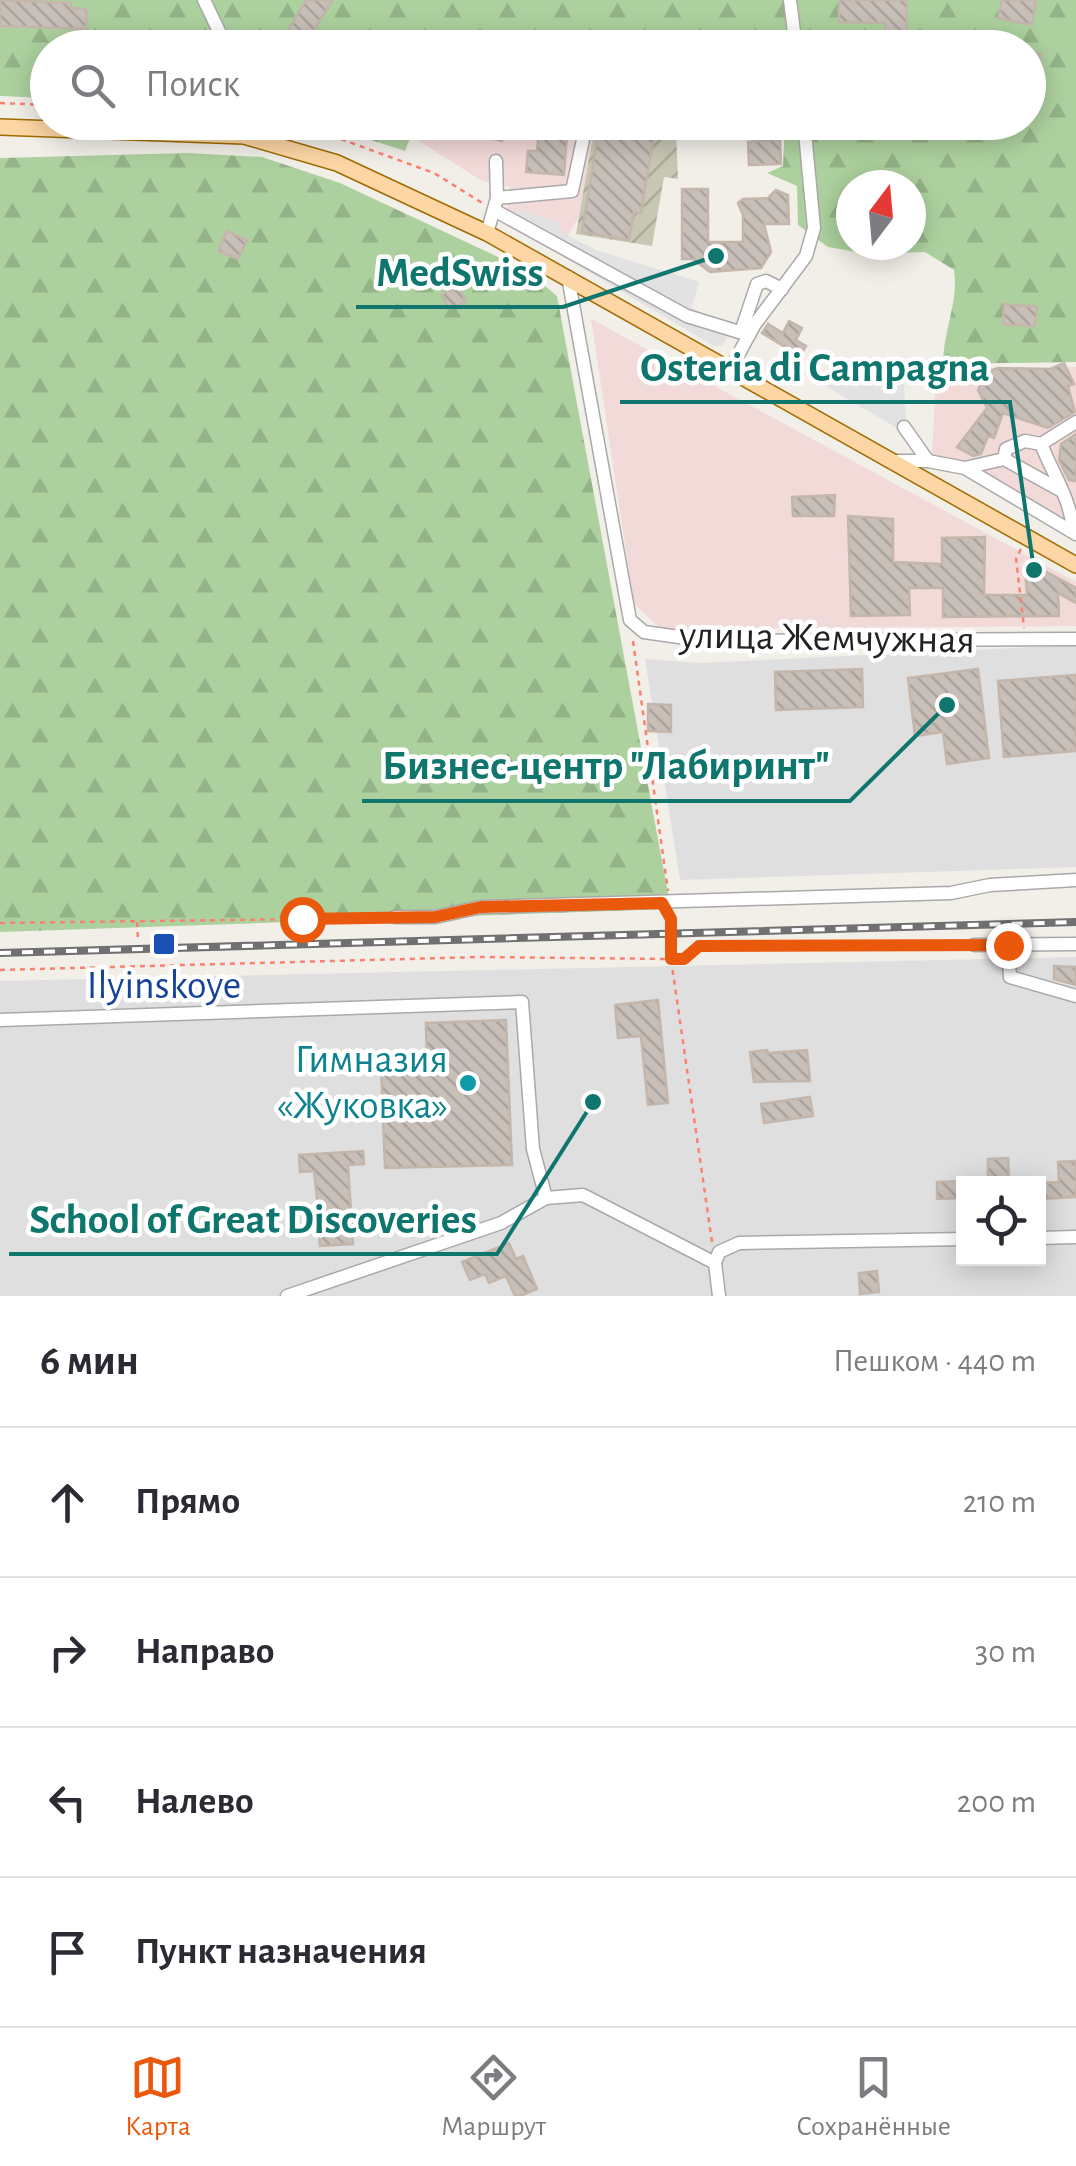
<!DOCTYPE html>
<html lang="ru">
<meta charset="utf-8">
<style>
:root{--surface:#fff;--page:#f7f7f7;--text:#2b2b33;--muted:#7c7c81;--line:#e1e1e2;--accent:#ea580c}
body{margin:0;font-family:"Alegreya Sans",sans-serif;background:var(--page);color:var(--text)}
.controls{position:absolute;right:30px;bottom:30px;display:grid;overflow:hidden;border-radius:0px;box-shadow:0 5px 25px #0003}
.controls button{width:90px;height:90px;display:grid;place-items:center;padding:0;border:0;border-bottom:2px solid var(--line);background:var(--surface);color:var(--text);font:50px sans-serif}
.compass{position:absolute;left:836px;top:170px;width:90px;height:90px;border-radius:50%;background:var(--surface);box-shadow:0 5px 25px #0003;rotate:16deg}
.stop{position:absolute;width:30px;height:30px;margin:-22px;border:8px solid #ea580c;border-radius:50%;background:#fff}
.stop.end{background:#ea580c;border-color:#fff;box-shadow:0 2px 10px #0008}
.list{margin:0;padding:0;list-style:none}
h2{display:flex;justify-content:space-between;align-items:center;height:130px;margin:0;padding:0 40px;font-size:42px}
h2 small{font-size:32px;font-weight:400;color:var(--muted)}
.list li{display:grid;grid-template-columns:65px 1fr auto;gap:30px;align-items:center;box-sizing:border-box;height:150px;padding:0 40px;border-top:2px solid var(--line)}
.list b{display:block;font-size:38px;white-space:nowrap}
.list em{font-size:32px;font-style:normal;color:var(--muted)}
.icon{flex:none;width:55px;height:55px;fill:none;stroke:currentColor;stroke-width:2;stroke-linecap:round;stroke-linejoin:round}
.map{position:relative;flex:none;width:1076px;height:1296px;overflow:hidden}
.search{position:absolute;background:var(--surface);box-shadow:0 5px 25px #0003;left:30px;right:30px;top:30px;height:110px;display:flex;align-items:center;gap:25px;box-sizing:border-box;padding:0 35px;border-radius:55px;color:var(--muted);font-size:38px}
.sheet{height:730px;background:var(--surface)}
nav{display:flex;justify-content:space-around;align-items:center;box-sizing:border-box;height:140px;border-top:2px solid var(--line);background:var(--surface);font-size:28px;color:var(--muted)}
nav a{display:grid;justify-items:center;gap:5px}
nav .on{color:var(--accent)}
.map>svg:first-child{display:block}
</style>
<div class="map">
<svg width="1076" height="1296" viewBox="0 0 1076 1296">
<defs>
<pattern id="construction-furrows" width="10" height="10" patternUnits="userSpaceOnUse" patternTransform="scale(2.5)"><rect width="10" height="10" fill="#c7c7b4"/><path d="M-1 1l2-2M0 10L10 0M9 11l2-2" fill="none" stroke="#abab9a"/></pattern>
<pattern id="forest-firs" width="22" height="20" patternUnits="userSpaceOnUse" patternTransform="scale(2.5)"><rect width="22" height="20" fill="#add19e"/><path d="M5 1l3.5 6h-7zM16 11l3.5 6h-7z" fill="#95b388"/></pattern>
<pattern id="building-back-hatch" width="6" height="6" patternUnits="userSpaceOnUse" patternTransform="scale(2.5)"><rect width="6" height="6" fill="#c7bfb8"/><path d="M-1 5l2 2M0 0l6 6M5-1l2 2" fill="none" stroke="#aba49e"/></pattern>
</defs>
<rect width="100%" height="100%" fill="#f2efe9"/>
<!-- residential -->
<g fill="#e0dfdf" fill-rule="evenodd">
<polygon points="1076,645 1076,867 680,880 645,659 699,663"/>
<path d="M1076 957V1296H0V981ZM964 1184H1038V1258H964Z"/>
</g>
<!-- commercial -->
<g fill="#f2dad9">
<polygon points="409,122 595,123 579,216 558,253 505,223 510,187 482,181 405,132"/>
<polygon points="591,319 1076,582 1076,626 661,629 634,604"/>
<polygon points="1076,367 1076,540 932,456 936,375"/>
</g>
<!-- construction -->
<polygon fill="url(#construction-furrows)" points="595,123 676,131 678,179 664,177 652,246 576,234"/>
<!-- forest -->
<g fill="url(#forest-firs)" fill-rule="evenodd">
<path d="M0 0H1076V362L943 364C943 330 959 302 954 270L925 252 868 254 828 247 798 225 797 186 767 173 783 166 785 123 1028 122V48H527L470 36 464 48H48L47 98 0 96ZM851 185H911V245H851Z"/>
<polygon points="319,123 416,123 405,151"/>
<polygon points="188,153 262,157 340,183 526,270 557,296 671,909 0,932 0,158"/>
</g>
<!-- parking -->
<g fill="#e2e2e2">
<polygon points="515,209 559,222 561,232 596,250 699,282 692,307 729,333 722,346 714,346 516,229 510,223"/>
<polygon points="904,384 906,421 900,430 824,385"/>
</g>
<!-- building -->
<g fill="url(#building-back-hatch)" stroke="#c4b6ab" stroke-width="2.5">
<polygon points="0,0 71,3 71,8 87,9 86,29 0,26"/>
<polygon points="306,0 333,0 302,48 284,37"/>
<polygon points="839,0 907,0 906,48 885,48 885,23 839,22"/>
<polygon points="1002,0 1036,0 1032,25 998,18"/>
<polygon points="1028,53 1041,54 1039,71 1028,70"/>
<polygon points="493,122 507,122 502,141 489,138"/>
<polygon points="548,132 567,134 564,175 526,172 528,151 537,151 538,140"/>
<polygon points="598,134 654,134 641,213 634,212 629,240 582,232"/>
<polygon points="769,140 780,140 781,164 749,165 748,142"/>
<polygon points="682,189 708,189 708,242 743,242 743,215 738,203 743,199 768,198 776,190 788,195 789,224 764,224 771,252 761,268 710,272 693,259 682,259"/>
<polygon points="227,231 247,240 238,259 218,251"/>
<polygon points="459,287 466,302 448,309 442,294"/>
<polygon points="1004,304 1037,307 1035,326 1003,324"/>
<polygon points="789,321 802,328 796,340 806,346 800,356 762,333 768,324 783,333"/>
<polygon points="1064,363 1074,384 1068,386 1075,412 1048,428 1003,413 994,438 988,436 981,454 973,456 957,447 987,408 978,390 986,372 998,368 1050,369"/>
<polygon points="1076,434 1076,481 1069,480 1059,460 1061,444"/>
<polygon points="835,495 834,516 793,516 792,497"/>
<polygon points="848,516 893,519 893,562 942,564 942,538 985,537 984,595 1027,595 1025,568 1030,563 1076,588 1076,603 1058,593 1059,616 943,617 943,588 909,588 910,615 851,616"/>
<polygon points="862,669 863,707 776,710 775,672"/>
<polygon points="978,669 989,758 947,764 943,732 915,736 908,678"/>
<polygon points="1076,675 1076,751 1004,757 998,681"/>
<polygon points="648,704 671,705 671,732 648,731"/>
<polygon points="1054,966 1076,967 1076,985 1054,979"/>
<polygon points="658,1000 668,1103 648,1105 641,1036 618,1038 615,1005"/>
<polygon points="506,1020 512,1165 385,1168 381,1068 427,1066 426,1023"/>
<polygon points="767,1050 768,1053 807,1050 810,1081 754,1082 750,1052"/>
<polygon points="810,1097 813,1116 764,1123 761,1104"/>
<polygon points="363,1151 364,1164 348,1165 353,1244 320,1246 318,1225 310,1226 309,1209 318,1208 314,1171 300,1172 299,1155"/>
<polygon points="1008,1158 1009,1179 988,1179 988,1159"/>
<polygon points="1076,1161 1076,1197 1042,1199 1041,1183 1059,1182 1058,1162"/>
<polygon points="962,1181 962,1198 937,1199 937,1182"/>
<polygon points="509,1243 516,1259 523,1256 537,1289 520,1296 515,1296 506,1276 489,1283 485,1274 470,1280 462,1262"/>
<polygon points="877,1271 879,1292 860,1294 859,1273"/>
</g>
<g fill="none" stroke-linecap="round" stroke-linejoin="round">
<!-- minor casing -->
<g stroke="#a9a9a9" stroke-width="15">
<g id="minor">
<polyline points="204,0 227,48"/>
<polyline points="790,0 796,48"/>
<polyline points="268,122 271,142"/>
<polyline points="496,161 497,198"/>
<polyline points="494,210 687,316 749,335"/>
<polyline points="487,233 497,198 572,191 584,135"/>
<polyline points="568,277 630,620 644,632 707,641 1076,639"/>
<polyline points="741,332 757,284 766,281 782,289"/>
<polyline points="731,368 755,324 806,256 814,228 804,122"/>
<polyline points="904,427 928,461"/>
<path d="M1041 444C1053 474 1070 498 1073 529"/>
<polyline points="1004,459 1060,490"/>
<polyline points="895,461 928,461 965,468 1076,534"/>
<polyline points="965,468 1004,459 1006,449 1025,441 1041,444 1076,422"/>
<polyline points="395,917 435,917 481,907 951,893 990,885 1076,880"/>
<polyline points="974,945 1076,944"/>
<polyline points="1008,945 1010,977 1076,996"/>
<polyline points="0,1020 522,1002 533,1149 546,1198"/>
<polyline points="1038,1238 1076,1237"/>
<polyline points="287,1296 501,1223 546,1198 583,1195 715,1263"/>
<polyline points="719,1296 715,1263 719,1252 739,1243 964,1239"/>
</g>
</g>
<!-- major casing -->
<g stroke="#a06b00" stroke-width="18">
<polyline id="major" points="0,127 244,136 337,163 487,233 1076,565"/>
</g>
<!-- path -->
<g stroke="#fa8072" stroke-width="2.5" stroke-dasharray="5 5" stroke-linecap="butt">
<polyline points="0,103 48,105"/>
<polyline points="294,122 434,173 484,204"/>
<polyline points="1021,549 1016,558 1024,628"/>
<polyline points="633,641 668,891"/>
<polyline points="302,919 303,937"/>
<polyline points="137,922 138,941"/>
<polyline points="0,923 383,918"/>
<polyline points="0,970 479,957 671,959 667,913"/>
<polyline points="712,1242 671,959 684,959 699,945 962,945"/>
</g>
<!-- minor -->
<use href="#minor" stroke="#fff" stroke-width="12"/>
<!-- major -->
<use href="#major" stroke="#fcd6a4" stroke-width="15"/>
<!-- rail casing -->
<g stroke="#707070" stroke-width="8">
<polyline id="rail" points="0,953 1076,922"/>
</g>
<!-- rail -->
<use href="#rail" stroke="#fff" stroke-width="4" stroke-dasharray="11" stroke-linecap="butt"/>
</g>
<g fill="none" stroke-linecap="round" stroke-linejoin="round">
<!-- route -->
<polyline stroke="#ea580c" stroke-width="12" points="302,919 435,917 481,907 662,903 671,919 671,959 684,959 699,946 1008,945"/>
</g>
<!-- markers -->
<rect fill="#1a4fb4" stroke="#fff" stroke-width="4" x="152" y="932" width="24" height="24" rx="5"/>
<circle fill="#0f9aa8" stroke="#fff" stroke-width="4" cx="468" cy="1083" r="10"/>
<g text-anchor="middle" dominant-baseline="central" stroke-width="9" stroke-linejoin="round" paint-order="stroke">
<!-- street labels -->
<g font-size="40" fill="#222" stroke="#fff">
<text transform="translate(827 638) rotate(1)">улица Жемчужная</text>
</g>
<!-- transit labels -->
<g font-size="40" fill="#164399" stroke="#fff">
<text x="164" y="986">Ilyinskoye</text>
</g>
<!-- culture labels -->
<g font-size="40" fill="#0d838f" stroke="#fff" text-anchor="end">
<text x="448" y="1060">Гимназия<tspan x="448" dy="46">«Жуковка»</tspan></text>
</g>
</g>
<!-- callouts -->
<path fill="none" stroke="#0f766e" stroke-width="4" d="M716 256L563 307H356M1034 570L1010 402H620M947 705L850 801H362M593 1102L497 1254H9"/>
<g fill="#0f766e" stroke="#fff" stroke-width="4">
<circle cx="716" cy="256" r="10"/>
<circle cx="1034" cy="570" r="10"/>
<circle cx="947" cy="705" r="10"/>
<circle cx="593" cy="1102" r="10"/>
</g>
<g font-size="42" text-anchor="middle" font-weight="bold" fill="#0f766e" stroke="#fff" stroke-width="9" stroke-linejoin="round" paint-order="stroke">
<text x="460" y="286">MedSwiss</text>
<text x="815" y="381">Osteria di Campagna</text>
<text x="606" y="779">Бизнес-центр "Лабиринт"</text>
<text x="253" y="1233">School of Great Discoveries</text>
</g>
</svg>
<div class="controls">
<button><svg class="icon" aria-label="locate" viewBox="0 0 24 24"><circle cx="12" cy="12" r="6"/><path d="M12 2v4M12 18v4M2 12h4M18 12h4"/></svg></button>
</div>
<svg class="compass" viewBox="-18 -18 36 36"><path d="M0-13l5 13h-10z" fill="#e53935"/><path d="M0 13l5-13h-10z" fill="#7c7c81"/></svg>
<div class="stop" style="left:302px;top:919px"></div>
<div class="stop end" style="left:1008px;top:945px"></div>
<div class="search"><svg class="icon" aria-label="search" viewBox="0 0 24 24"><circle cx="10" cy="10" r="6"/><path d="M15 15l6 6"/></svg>Поиск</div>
</div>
<section class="sheet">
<h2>6 мин<small>Пешком · 440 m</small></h2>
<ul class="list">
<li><svg class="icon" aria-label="ahead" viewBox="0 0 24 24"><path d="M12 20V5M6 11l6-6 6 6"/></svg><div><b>Прямо</b></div><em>210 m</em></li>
<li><svg class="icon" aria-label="right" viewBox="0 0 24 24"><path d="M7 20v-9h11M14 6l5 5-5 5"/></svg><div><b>Направо</b></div><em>30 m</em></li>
<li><svg class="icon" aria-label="left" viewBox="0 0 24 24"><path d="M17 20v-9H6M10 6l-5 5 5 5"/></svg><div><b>Налево</b></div><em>200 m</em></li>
<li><svg class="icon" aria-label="arrive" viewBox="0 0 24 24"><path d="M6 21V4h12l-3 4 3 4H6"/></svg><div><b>Пункт назначения</b></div></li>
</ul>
</section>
<nav>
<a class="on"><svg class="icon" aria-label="map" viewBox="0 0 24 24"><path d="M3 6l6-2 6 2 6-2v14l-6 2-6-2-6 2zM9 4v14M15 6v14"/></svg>Карта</a>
<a><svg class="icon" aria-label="directions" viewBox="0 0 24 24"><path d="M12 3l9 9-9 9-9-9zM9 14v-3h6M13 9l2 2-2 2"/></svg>Маршрут</a>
<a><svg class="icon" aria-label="saved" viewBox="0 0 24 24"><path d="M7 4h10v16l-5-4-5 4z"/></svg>Сохранённые</a>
</nav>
